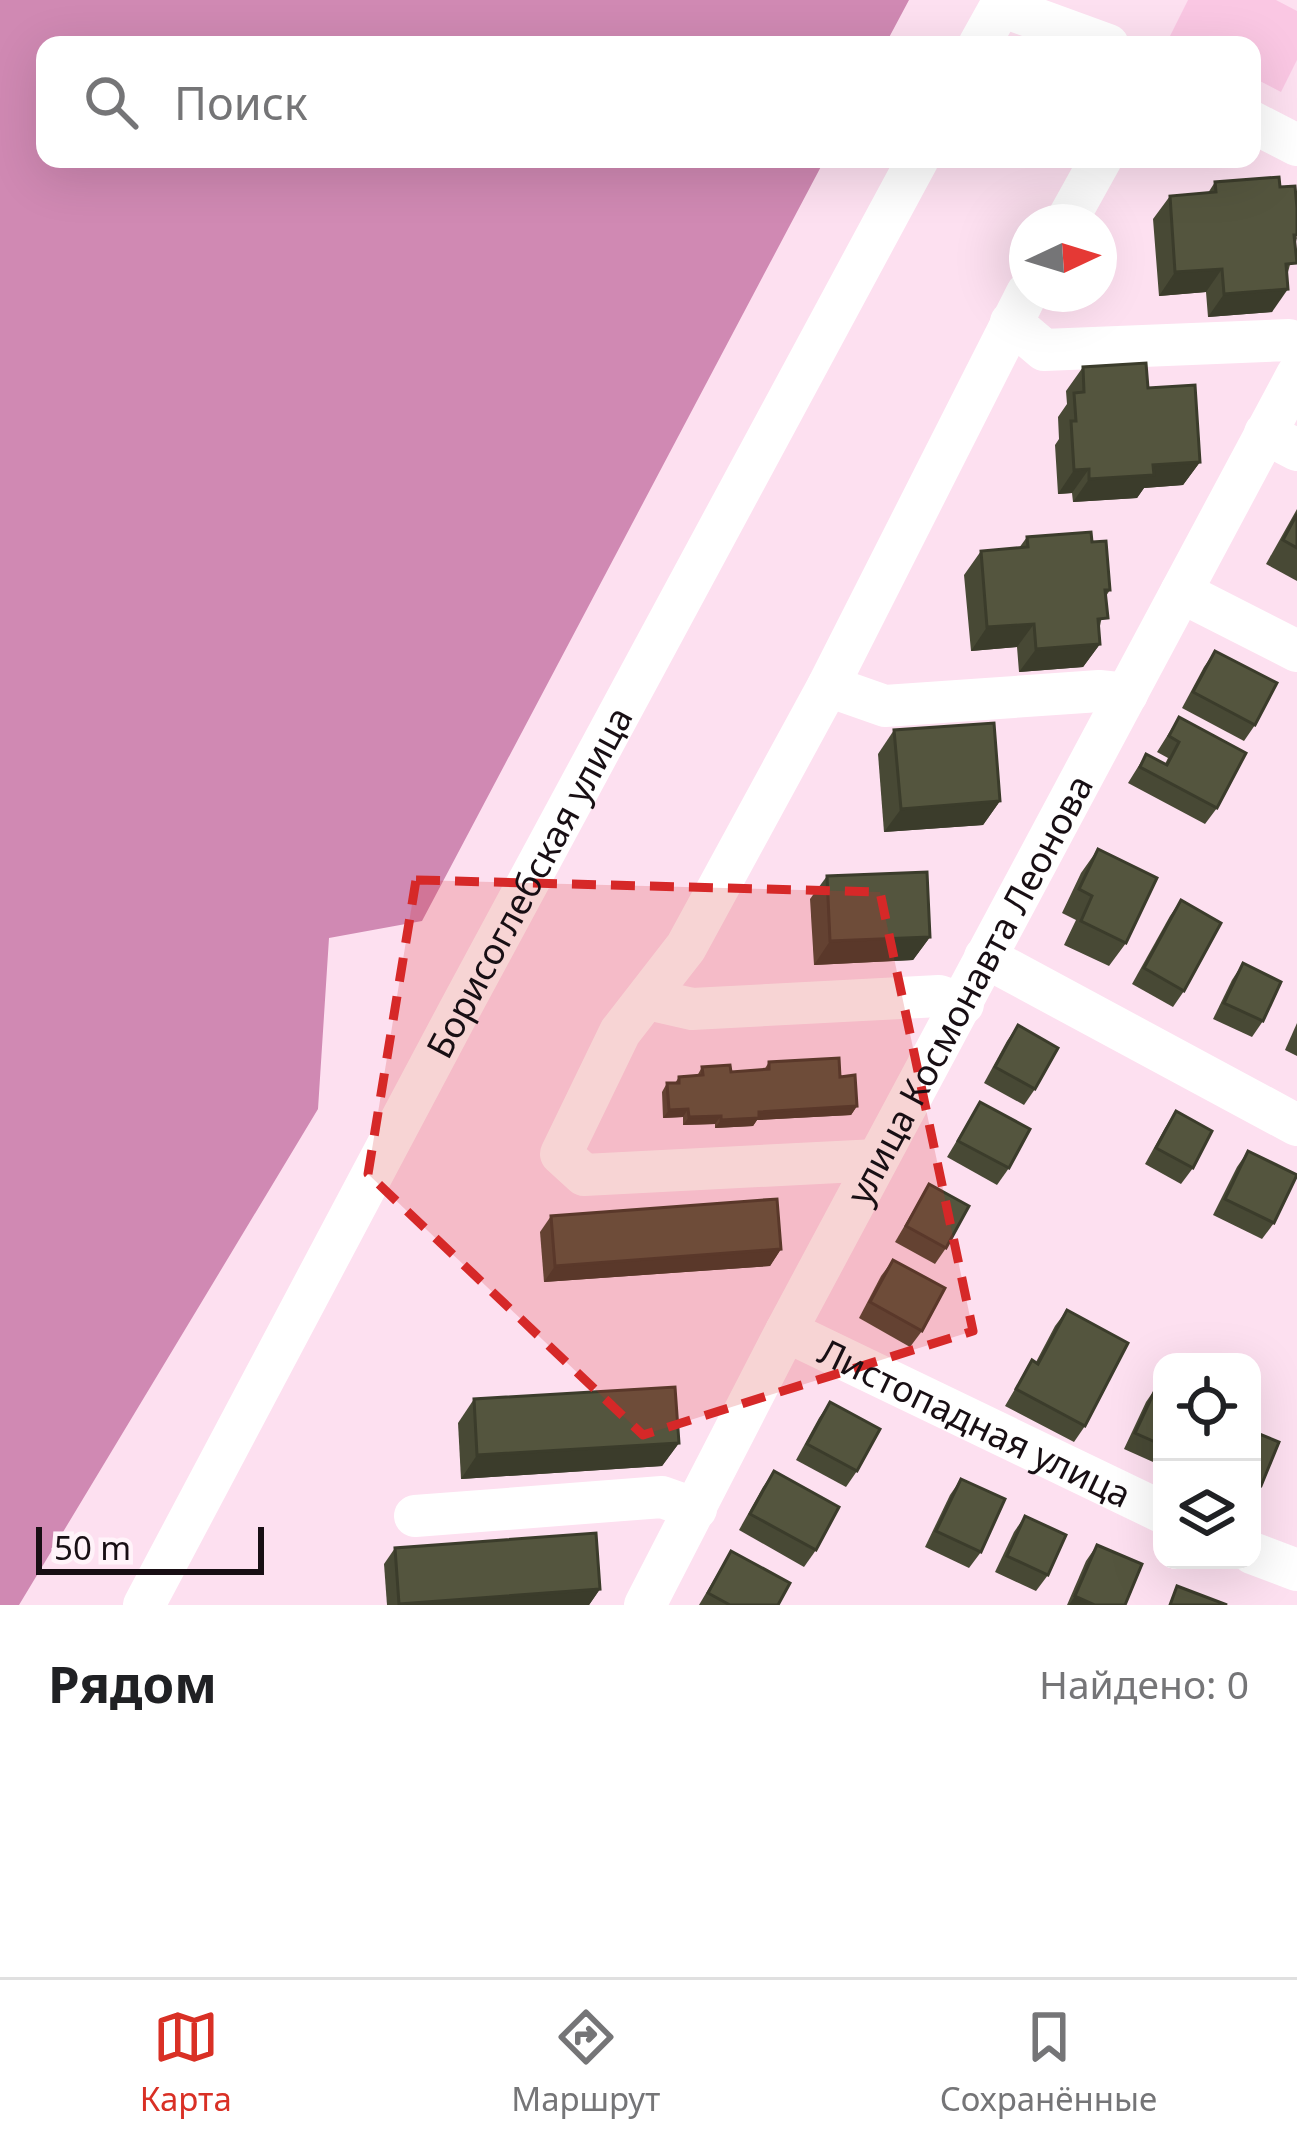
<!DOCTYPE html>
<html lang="ru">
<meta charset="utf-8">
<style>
:root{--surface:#fff;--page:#f6f6f6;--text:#202124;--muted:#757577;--line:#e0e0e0;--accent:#d93025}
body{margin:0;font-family:"Noto Sans",sans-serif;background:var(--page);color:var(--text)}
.controls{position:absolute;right:36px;bottom:36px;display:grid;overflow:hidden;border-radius:24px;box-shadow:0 12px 48px #0002}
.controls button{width:108px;height:108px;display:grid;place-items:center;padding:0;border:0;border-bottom:3px solid var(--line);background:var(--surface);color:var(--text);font:60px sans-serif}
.compass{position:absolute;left:1009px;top:204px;width:108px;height:108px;border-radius:50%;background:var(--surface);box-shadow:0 12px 48px #0002;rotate:86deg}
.scale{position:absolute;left:36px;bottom:30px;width:228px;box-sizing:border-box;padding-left:12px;border:6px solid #180f14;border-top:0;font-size:33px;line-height:42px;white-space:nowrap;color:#180f14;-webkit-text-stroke:9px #fff3f9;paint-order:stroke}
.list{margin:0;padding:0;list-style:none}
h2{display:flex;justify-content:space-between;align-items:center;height:156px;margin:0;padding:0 48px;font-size:51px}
h2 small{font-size:39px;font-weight:400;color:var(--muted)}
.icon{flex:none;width:66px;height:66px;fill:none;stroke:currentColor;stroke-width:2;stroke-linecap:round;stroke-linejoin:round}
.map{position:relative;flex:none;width:1297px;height:1605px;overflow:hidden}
.search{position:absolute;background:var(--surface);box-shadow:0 12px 48px #0002;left:36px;right:36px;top:36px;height:132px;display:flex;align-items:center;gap:30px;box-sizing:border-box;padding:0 42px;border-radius:24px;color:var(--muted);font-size:45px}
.sheet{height:372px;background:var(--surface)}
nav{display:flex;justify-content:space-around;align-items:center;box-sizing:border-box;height:168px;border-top:3px solid var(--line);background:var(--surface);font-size:33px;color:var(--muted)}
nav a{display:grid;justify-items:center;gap:6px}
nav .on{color:var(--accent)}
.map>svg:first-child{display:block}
</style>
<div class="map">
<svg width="1297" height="1605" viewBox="0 0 1297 1605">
<rect width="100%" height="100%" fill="#fde0f0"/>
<!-- green -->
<polygon fill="#fac7e3" points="1188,0 1276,0 1297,11 1297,60 1281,92 1252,77 1252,45 1189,45 1170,36"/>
<!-- forest -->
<polygon fill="#d089b3" points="0,0 909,0 885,45 45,45 45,159 825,159 422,921 329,938 318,1109 19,1605 0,1605"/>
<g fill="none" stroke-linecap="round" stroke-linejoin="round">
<!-- minor -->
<g stroke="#fff" stroke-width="42">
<polyline points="1001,6 1108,45"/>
<polyline points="979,45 1004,0"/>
<polyline points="1252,122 1297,145"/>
<polyline points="1066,222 1101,159"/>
<polyline points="1011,322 1044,350 1289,340 1297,348"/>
<polyline points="1265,433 1297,450"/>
<polyline points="1181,592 1297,651"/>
<polyline points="828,686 885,706 1099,691 1127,694"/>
<polyline points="985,957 1297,1125"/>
<polyline points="648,999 692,1009 939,996 963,1004"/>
<polyline points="877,1160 584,1175 561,1154 620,1032 686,947 828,686 1027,293"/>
<path id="s1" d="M786 1331 1162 1512"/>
<polyline points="415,1516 662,1497 696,1509"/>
<polyline points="1252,1553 1297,1570"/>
<path id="s2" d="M144 1605 461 1007 918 159"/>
<path id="s3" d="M645 1605 786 1331 1297 375"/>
</g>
</g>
<!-- wall -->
<g fill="#484935">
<polygon points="1215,182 1280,187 1297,238 1287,276 1272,312 1208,317 1206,292 1159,296 1153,219 1170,196 1208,193"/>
<polygon points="1083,367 1148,388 1200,462 1183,485 1144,488 1137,498 1073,502 1072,493 1058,494 1055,445 1059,439 1058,417 1067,404 1066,391"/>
<polygon points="1297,509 1297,581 1266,564"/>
<polygon points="1027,537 1092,542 1110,590 1106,596 1099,631 1100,644 1083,667 1019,672 1017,647 971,651 964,575 981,551 1019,548"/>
<polygon points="1215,651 1255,725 1244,741 1182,708 1204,667"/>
<polygon points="1179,717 1217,808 1205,824 1128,783 1146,754 1165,764 1168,758 1157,752"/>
<polygon points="894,730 1000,801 983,825 884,832 878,754"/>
<polygon points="1098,849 1126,943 1109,966 1064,945 1076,920 1062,913 1081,873"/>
<polygon points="827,876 930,937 913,960 814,965 810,899"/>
<polygon points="1181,900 1184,991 1173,1007 1132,984 1170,916"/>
<polygon points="1243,963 1263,1021 1252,1037 1213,1019 1232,980"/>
<polygon points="1297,1023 1297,1056 1285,1050"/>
<polygon points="1018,1025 1035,1089 1024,1105 984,1083 1007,1041"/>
<polygon points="769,1062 840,1077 857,1106 851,1115 757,1120 753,1126 715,1128 715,1124 683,1125 683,1117 663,1118 662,1092 667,1083 675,1083 679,1077 697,1076 702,1067 731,1072 764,1070"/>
<polygon points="980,1102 1009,1168 997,1185 947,1157"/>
<polygon points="1176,1111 1193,1168 1181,1184 1145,1164 1165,1128"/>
<polygon points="1248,1151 1274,1223 1262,1239 1213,1215 1237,1167"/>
<polygon points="929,1184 946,1248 935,1264 895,1242"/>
<polygon points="551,1216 781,1249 770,1266 544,1282 540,1232"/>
<polygon points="893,1260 922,1331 910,1347 859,1318 881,1276"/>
<polygon points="1067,1310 1085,1426 1074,1442 1005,1406 1032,1360 1036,1362 1055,1326"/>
<polygon points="1157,1386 1162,1388 1162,1466 1124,1449 1146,1402"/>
<polygon points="474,1399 679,1443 662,1466 461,1479 458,1423"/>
<polygon points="830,1402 857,1471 846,1487 796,1460 819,1418"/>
<polygon points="774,1471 816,1550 804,1567 739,1530 763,1487"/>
<polygon points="961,1479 981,1552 969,1568 925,1547 950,1495"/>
<polygon points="1025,1516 1048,1575 1036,1591 995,1572 1014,1532"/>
<polygon points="1097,1545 1125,1605 1067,1605 1086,1561"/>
<polygon points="395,1548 600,1589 589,1605 387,1605 384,1564"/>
<polygon points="731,1551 778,1605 699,1605"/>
</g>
<!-- shaded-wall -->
<g fill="#3b3c2b">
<polygon points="1222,269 1206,292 1159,296 1175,272"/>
<polygon points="1288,289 1272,312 1208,317 1224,294"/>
<polygon points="1200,462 1183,485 1144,488 1137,498 1073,502 1089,479 1153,465"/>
<polygon points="1089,469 1072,493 1058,494 1074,470"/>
<polygon points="1034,624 1017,647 971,651 987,627"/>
<polygon points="1100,644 1083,667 1019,672 1036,649"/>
<polygon points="1000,801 983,825 884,832 901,809"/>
<polygon points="930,937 913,960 814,965 830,941"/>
<polygon points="857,1106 851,1115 757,1120 753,1126 715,1128 721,1120 759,1112"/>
<polygon points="688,1109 683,1117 663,1118 669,1110"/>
<polygon points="721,1116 715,1124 683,1125 689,1117"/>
<polygon points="781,1249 770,1266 544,1282 555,1266"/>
<polygon points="679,1443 662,1466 461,1479 477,1455"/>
<polygon points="1252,1483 1261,1486 1252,1498"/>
<polygon points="600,1589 589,1605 399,1605 399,1604"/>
<polygon points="1075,1596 1095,1605 1069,1605"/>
</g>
<!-- building -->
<g fill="#54553e" stroke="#3b3c2b" stroke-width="3">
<polygon points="1279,177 1280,187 1295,186 1297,208 1297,235 1294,235 1297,263 1286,264 1288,289 1224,294 1222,269 1175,272 1170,196 1216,192 1215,182"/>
<polygon points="1146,363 1148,388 1195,385 1200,462 1153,465 1154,475 1089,479 1089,469 1074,470 1071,421 1076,421 1074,393 1084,392 1083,367"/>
<polygon points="1297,514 1297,548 1283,540"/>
<polygon points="1091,532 1092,542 1106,541 1110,590 1105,590 1108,618 1098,619 1100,644 1036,649 1034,624 987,627 981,551 1028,547 1027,537"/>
<polygon points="1215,651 1277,683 1255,725 1193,692"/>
<polygon points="1179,717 1246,753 1217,808 1140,767 1146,754 1167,765 1179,742 1169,736"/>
<polygon points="994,723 1000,801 901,809 894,730"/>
<polygon points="1098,849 1157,878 1126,943 1081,921 1092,896 1079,889"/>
<polygon points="927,872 930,937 830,941 827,876"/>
<polygon points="1181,900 1221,923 1184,991 1144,968"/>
<polygon points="1243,963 1281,982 1263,1021 1224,1003"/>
<polygon points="1018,1025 1058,1048 1035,1089 995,1067"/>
<polygon points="839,1058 840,1077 855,1075 857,1106 759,1112 759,1118 721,1120 721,1116 689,1117 688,1109 669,1110 667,1083 679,1083 679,1077 703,1075 702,1067 730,1065 731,1072 769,1069 769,1062"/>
<polygon points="980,1102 1030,1129 1009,1168 958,1141"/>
<polygon points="1176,1111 1212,1131 1193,1168 1156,1148"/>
<polygon points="1248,1151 1297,1175 1274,1223 1225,1199"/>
<polygon points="929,1184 969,1206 946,1248 906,1226"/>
<polygon points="777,1199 781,1249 555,1266 551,1216"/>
<polygon points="893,1260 945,1288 922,1331 870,1302"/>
<polygon points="1067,1310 1128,1343 1085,1426 1016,1389 1032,1360 1038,1364"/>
<polygon points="1157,1386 1162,1388 1162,1445 1135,1433"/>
<polygon points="675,1387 679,1443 477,1455 474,1399"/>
<polygon points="830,1402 880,1429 857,1471 807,1444"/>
<polygon points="1252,1431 1279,1442 1261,1486 1252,1483"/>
<polygon points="774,1471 839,1507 816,1550 750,1514"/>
<polygon points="961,1479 1005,1499 981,1552 936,1531"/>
<polygon points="1025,1516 1066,1535 1048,1575 1007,1556"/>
<polygon points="596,1533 600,1589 399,1604 395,1548"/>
<polygon points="1097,1545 1142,1564 1125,1605 1095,1605 1075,1596"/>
<polygon points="731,1551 790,1583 778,1605 730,1605 708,1593"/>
<polygon points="1177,1586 1227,1605 1170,1605"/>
</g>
<!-- marked area -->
<path fill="#d62828" fill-opacity="0.2" stroke="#d62828" stroke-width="9" stroke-dasharray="24 15" stroke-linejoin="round" d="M416 880 880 892 973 1331 643 1435 368 1174Z"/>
<g text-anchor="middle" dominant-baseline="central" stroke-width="12" stroke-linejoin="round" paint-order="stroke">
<!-- street labels -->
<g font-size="36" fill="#180f14" stroke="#fff3f9">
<text stroke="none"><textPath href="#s2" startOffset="819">Борисоглебская улица</textPath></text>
<text stroke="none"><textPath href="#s3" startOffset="696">улица Космонавта Леонова</textPath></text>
<text stroke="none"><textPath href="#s1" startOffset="210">Листопадная улица</textPath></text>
</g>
</g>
</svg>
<div class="controls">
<button><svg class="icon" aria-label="locate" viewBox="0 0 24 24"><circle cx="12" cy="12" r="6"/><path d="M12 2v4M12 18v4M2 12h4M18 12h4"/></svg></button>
<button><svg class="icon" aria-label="layers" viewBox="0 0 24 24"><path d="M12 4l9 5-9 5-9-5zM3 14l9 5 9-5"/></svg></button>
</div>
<svg class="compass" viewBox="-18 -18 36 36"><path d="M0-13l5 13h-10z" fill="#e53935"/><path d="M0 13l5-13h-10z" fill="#757577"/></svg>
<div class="scale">50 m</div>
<div class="search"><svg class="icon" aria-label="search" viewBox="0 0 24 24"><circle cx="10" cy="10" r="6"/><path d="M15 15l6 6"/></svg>Поиск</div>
</div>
<section class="sheet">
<h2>Рядом<small>Найдено: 0</small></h2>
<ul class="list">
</ul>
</section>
<nav>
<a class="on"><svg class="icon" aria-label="map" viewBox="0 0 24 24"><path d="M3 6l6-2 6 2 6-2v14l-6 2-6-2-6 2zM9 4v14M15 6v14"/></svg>Карта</a>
<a><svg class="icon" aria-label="directions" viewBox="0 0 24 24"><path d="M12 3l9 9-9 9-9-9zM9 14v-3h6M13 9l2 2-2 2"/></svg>Маршрут</a>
<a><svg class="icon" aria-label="saved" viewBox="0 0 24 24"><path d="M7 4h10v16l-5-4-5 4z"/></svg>Сохранённые</a>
</nav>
